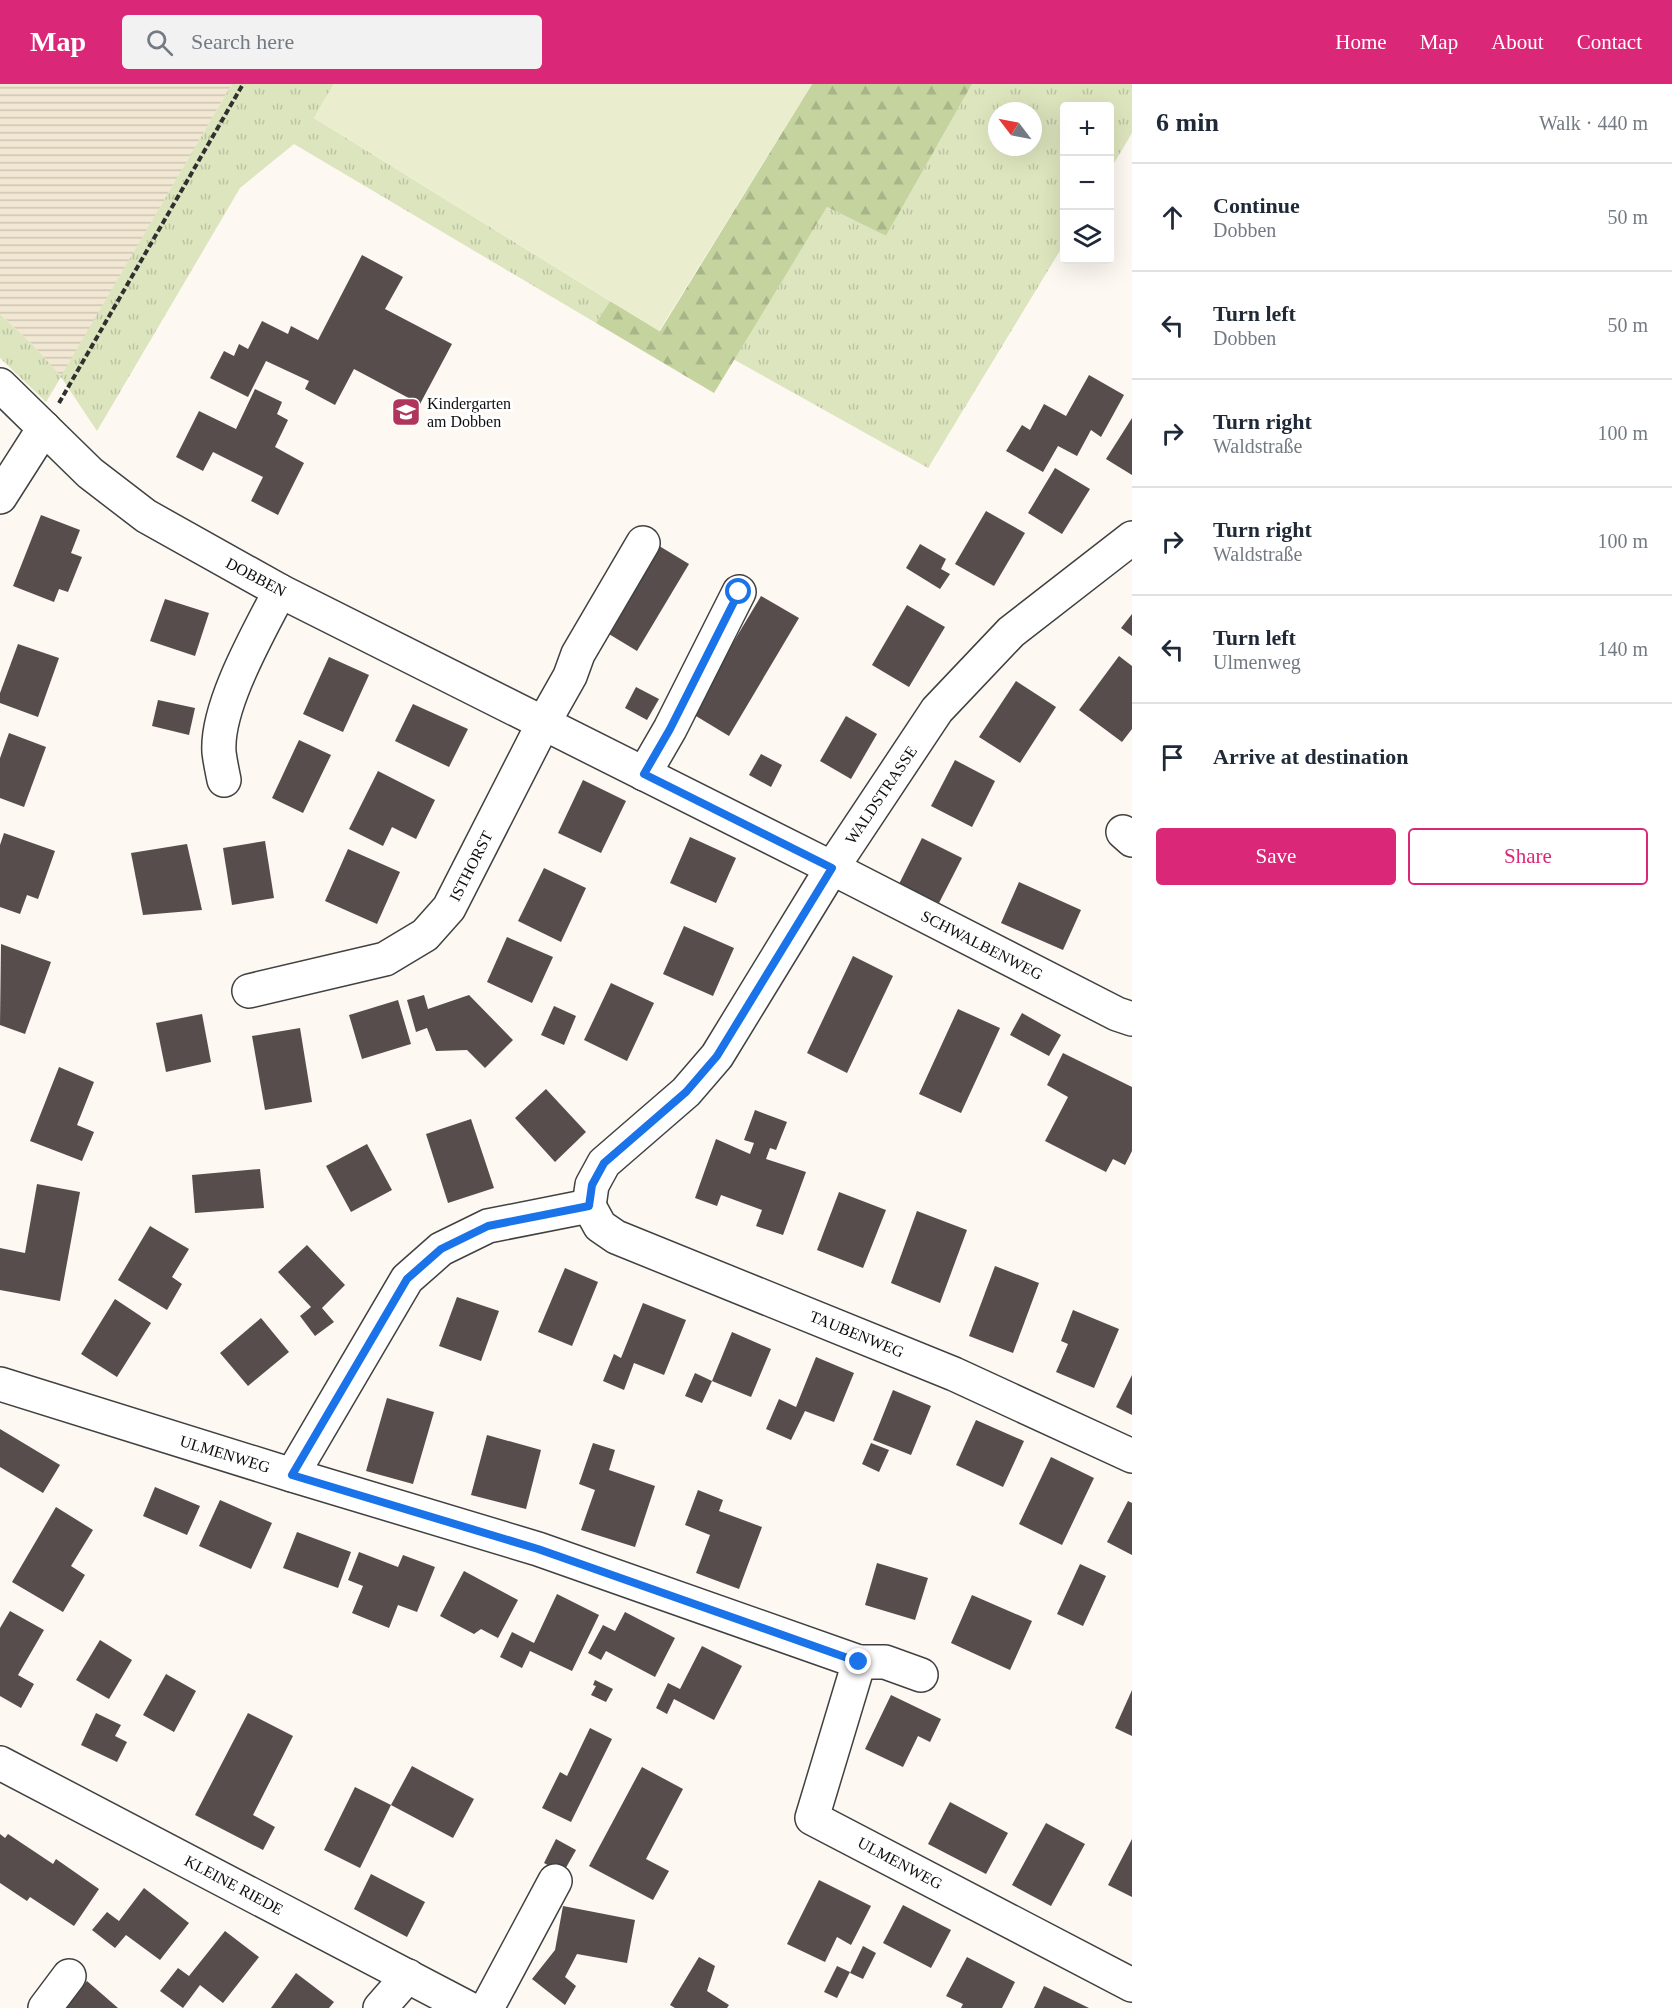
<!DOCTYPE html>
<meta charset="utf-8">
<style>
:root{--surface:#fff;--page:#f2f2f3;--text:#1f2937;--muted:#747a83;--line:#e0e1e3;--accent:#db2777}
body{margin:0;font-family:Georgia,serif;background:var(--page);color:var(--text)}
.controls{position:absolute;right:18px;top:18px;display:grid;overflow:hidden;border-radius:6px;box-shadow:0 6px 24px #0002}
.controls button{width:54px;height:54px;display:grid;place-items:center;padding:0;border:0;border-bottom:2px solid var(--line);background:var(--surface);color:var(--text);font:30px sans-serif}
.compass{position:absolute;left:988px;top:18px;width:54px;height:54px;border-radius:50%;background:var(--surface);box-shadow:0 6px 24px #0002;rotate:302deg}
.stop{position:absolute;width:18px;height:18px;margin:-14px;border:4px solid #1a73e8;border-radius:50%;background:#fff}
.stop.end{background:#1a73e8;border-color:#fff;box-shadow:0 2px 6px #0008}
.list{margin:0;padding:0;list-style:none}
h2{display:flex;justify-content:space-between;align-items:center;height:78px;margin:0;padding:0 24px;font-size:26px}
h2 small{font-size:20px;font-weight:400;color:var(--muted)}
.list li{display:grid;grid-template-columns:39px 1fr auto;gap:18px;align-items:center;box-sizing:border-box;height:108px;padding:0 24px;border-top:2px solid var(--line)}
.list b{display:block;font-size:22px;white-space:nowrap}
.list p{margin:0;font-size:20px;white-space:nowrap;color:var(--muted)}
.list em{font-size:20px;font-style:normal;color:var(--muted)}
.actions{display:flex;gap:12px;padding:18px 24px}
.actions a{flex:1;padding:14px 0;border:2px solid var(--accent);border-radius:6px;text-align:center;font-size:21px;color:var(--accent)}
.actions .main{background:var(--accent);color:#fff}
.icon{flex:none;width:33px;height:33px;fill:none;stroke:currentColor;stroke-width:2;stroke-linecap:round;stroke-linejoin:round}
.map{position:relative;flex:none;width:1132px;height:1924px;overflow:hidden}
header{display:flex;align-items:center;gap:36px;box-sizing:border-box;height:84px;padding:0 30px;background:var(--accent);color:#fff}
header strong{font-size:28px}
nav{display:flex;gap:33px;margin-inline-start:auto;font-size:21px}
.search{width:420px;height:54px;background:var(--page);display:flex;align-items:center;gap:15px;box-sizing:border-box;padding:0 21px;border-radius:6px;color:var(--muted);font-size:22px}
main{display:flex}
aside{flex:1;background:var(--surface)}
.map>svg:first-child{display:block}
</style>
<header>
<strong>Map</strong>
<div class="search"><svg class="icon" aria-label="search" viewBox="0 0 24 24"><circle cx="10" cy="10" r="6"/><path d="M15 15l6 6"/></svg>Search here</div>
<nav><a>Home</a><a>Map</a><a>About</a><a>Contact</a></nav>
</header>
<main>
<div class="map">
<svg width="1132" height="1924" viewBox="0 0 1132 1924">
<defs>
<pattern id="farmland-rules" width="6" height="5" patternUnits="userSpaceOnUse" patternTransform="scale(1.5)"><rect width="6" height="5" fill="#f1e7d3"/><path d="M0 2.5h6" fill="none" stroke="#cdc5b4"/></pattern>
<pattern id="grass-tufts" width="24" height="20" patternUnits="userSpaceOnUse" patternTransform="scale(1.5)"><rect width="24" height="20" fill="#dde5be"/><path d="M3 7l-1-3M5 7V3M7 7l1-3M15 17l-1-3M17 17v-4M19 17l1-3" fill="none" stroke="#bcc3a2"/></pattern>
<pattern id="forest-firs" width="22" height="20" patternUnits="userSpaceOnUse" patternTransform="scale(1.5)"><rect width="22" height="20" fill="#c5d49f"/><path d="M5 1l3.5 6h-7zM16 11l3.5 6h-7z" fill="#a8b588"/></pattern>
</defs>
<rect width="100%" height="100%" fill="#fdf8f1"/>
<!-- farmland -->
<polygon fill="url(#farmland-rules)" points="0,0 232,0 61,293 31,259 0,230"/>
<!-- grass -->
<g fill="url(#grass-tufts)" fill-rule="evenodd">
<polygon points="232,0 334,0 314,34 610,217 596,239 294,60 240,104 97,347 61,293 46,318 0,274 0,230 31,259 61,292"/>
<path d="M972 0H1132V49L1110 86V22H1064V160L928 384 733 275 827 123 886 152ZM997 27H1033V63H997Z"/>
</g>
<!-- forest -->
<polygon fill="url(#forest-firs)" points="812,0 972,0 886,152 827,123 714,309 596,239 610,217 660,247"/>
<!-- pitch -->
<polygon fill="#ebedcf" points="334,0 812,0 659,247 314,34"/>
<!-- building -->
<g fill="#564d4c">
<polygon points="362,171 403,193 385,225 452,260 420,320 354,285 335,321 305,305 309,297 266,277 248,313 210,294 224,267 234,272 239,260 248,265 262,237 288,250 291,242 318,256"/>
<polygon points="1089,291 1124,311 1101,353 1091,346 1077,372 1058,362 1043,388 1006,367 1022,341 1030,346 1044,320 1066,332"/>
<polygon points="255,305 282,318 277,330 288,336 275,363 304,379 278,431 251,417 263,393 213,368 203,387 176,373 199,327 236,345"/>
<polygon points="1132,334 1132,391 1106,375"/>
<polygon points="1055,384 1090,405 1062,450 1028,429"/>
<polygon points="986,427 1025,449 994,502 955,480"/>
<polygon points="41,431 80,446 71,469 82,473 68,508 59,505 54,518 13,502"/>
<polygon points="651,457 689,480 637,567 599,544"/>
<polygon points="920,460 946,475 941,485 950,490 940,505 906,484"/>
<polygon points="761,512 799,534 729,652 691,629"/>
<polygon points="165,515 209,529 195,572 150,557"/>
<polygon points="907,521 945,543 909,603 872,581"/>
<polygon points="1132,530 1132,552 1121,544"/>
<polygon points="18,560 59,574 38,633 0,619 0,609"/>
<polygon points="1119,572 1132,582 1132,645 1122,658 1079,626"/>
<polygon points="329,573 369,591 343,648 303,630"/>
<polygon points="1016,597 1056,623 1020,679 979,653"/>
<polygon points="636,603 659,615 647,636 625,624"/>
<polygon points="158,616 195,624 189,651 152,642"/>
<polygon points="413,620 468,645 449,683 395,657"/>
<polygon points="846,632 877,650 851,695 820,677"/>
<polygon points="9,649 46,663 24,723 0,714 0,674"/>
<polygon points="299,656 331,671 303,729 272,714"/>
<polygon points="761,670 782,681 771,703 749,691"/>
<polygon points="955,676 995,697 972,743 931,722"/>
<polygon points="378,687 435,716 416,755 392,743 383,762 349,745"/>
<polygon points="583,696 626,717 601,769 558,749"/>
<polygon points="4,749 55,767 38,815 27,811 20,830 0,823 0,761"/>
<polygon points="690,753 736,774 716,819 670,799"/>
<polygon points="922,754 962,774 939,819 899,800"/>
<polygon points="265,757 274,814 232,821 223,764"/>
<polygon points="187,760 202,826 143,831 131,769"/>
<polygon points="348,765 400,788 377,840 325,817"/>
<polygon points="544,784 586,804 561,858 518,837"/>
<polygon points="1019,798 1081,826 1063,866 1001,839"/>
<polygon points="684,842 734,864 713,912 663,890"/>
<polygon points="507,853 553,873 532,919 487,898"/>
<polygon points="1,860 51,878 25,950 0,941"/>
<polygon points="853,872 893,892 847,989 807,969"/>
<polygon points="611,899 654,919 627,977 584,956"/>
<polygon points="424,911 428,925 469,911 513,956 485,984 467,966 436,967 427,944 416,948 407,916"/>
<polygon points="398,916 411,960 362,975 349,931"/>
<polygon points="554,922 576,932 564,961 541,951"/>
<polygon points="958,925 1000,944 961,1029 919,1010"/>
<polygon points="1022,929 1061,951 1049,972 1010,951"/>
<polygon points="202,930 211,978 166,988 156,939"/>
<polygon points="300,944 312,1018 265,1026 252,952"/>
<polygon points="1063,969 1132,1003 1132,1067 1125,1081 1113,1075 1106,1088 1045,1057 1068,1013 1047,1001"/>
<polygon points="59,983 94,998 77,1041 94,1048 82,1077 30,1057"/>
<polygon points="546,1005 586,1048 555,1078 515,1034"/>
<polygon points="755,1026 787,1038 776,1066 770,1064 766,1075 806,1088 783,1151 756,1142 762,1126 721,1111 717,1122 695,1114 716,1055 750,1070 754,1059 744,1056"/>
<polygon points="471,1035 494,1104 448,1119 426,1050"/>
<polygon points="367,1060 392,1106 351,1128 326,1082"/>
<polygon points="260,1085 264,1124 195,1129 192,1091"/>
<polygon points="37,1100 80,1108 60,1217 0,1206 0,1164 25,1169"/>
<polygon points="839,1108 886,1126 863,1184 817,1166"/>
<polygon points="917,1127 967,1146 940,1219 891,1199"/>
<polygon points="150,1142 189,1165 172,1193 182,1200 167,1226 118,1196"/>
<polygon points="307,1161 345,1201 322,1224 334,1238 315,1252 300,1232 311,1223 278,1188"/>
<polygon points="995,1182 1039,1199 1013,1269 969,1252"/>
<polygon points="565,1184 598,1198 572,1262 538,1248"/>
<polygon points="457,1213 499,1227 481,1277 439,1262"/>
<polygon points="115,1215 151,1239 117,1293 81,1270"/>
<polygon points="643,1219 686,1236 664,1291 634,1279 624,1306 603,1297 614,1270 621,1274"/>
<polygon points="1073,1226 1119,1245 1094,1304 1056,1288 1068,1260 1061,1257"/>
<polygon points="261,1234 289,1268 248,1302 220,1269"/>
<polygon points="732,1248 771,1265 751,1313 712,1297"/>
<polygon points="816,1273 854,1289 834,1338 805,1327 791,1356 766,1345 779,1315 796,1323"/>
<polygon points="695,1289 712,1297 702,1319 685,1312"/>
<polygon points="1132,1291 1132,1331 1116,1323"/>
<polygon points="893,1306 931,1322 911,1371 873,1356"/>
<polygon points="387,1314 434,1328 413,1400 366,1387"/>
<polygon points="976,1336 1024,1357 1003,1403 956,1381"/>
<polygon points="0,1345 60,1381 43,1409 0,1383"/>
<polygon points="487,1351 541,1366 526,1425 471,1411"/>
<polygon points="593,1359 615,1366 609,1386 655,1402 635,1463 581,1446 595,1406 579,1400"/>
<polygon points="871,1359 889,1366 879,1388 862,1380"/>
<polygon points="1051,1373 1094,1394 1062,1461 1019,1440"/>
<polygon points="155,1403 200,1422 187,1451 143,1432"/>
<polygon points="698,1406 723,1416 719,1427 762,1443 739,1505 696,1489 710,1451 685,1441"/>
<polygon points="220,1416 272,1439 251,1485 199,1462"/>
<polygon points="1128,1417 1132,1419 1132,1471 1107,1458"/>
<polygon points="56,1423 93,1446 71,1482 85,1491 63,1528 12,1498"/>
<polygon points="297,1448 351,1468 338,1504 283,1484"/>
<polygon points="359,1468 398,1483 403,1471 435,1483 417,1528 398,1521 389,1544 352,1529 363,1502 348,1496"/>
<polygon points="877,1479 928,1494 915,1536 865,1521"/>
<polygon points="1080,1480 1106,1492 1083,1542 1057,1530"/>
<polygon points="464,1487 518,1516 498,1554 481,1545 474,1550 440,1532"/>
<polygon points="557,1510 599,1531 572,1587 530,1567 522,1584 500,1573 512,1548 534,1559"/>
<polygon points="972,1511 1032,1537 1010,1586 951,1559"/>
<polygon points="10,1527 44,1546 18,1591 34,1600 21,1624 0,1612 0,1544"/>
<polygon points="625,1528 675,1554 655,1593 606,1567 601,1576 588,1569 603,1541 615,1547"/>
<polygon points="100,1556 132,1576 109,1615 76,1596"/>
<polygon points="702,1562 742,1582 714,1636 674,1615 667,1630 656,1624 668,1599 680,1605"/>
<polygon points="166,1590 196,1607 174,1648 143,1631"/>
<polygon points="595,1596 613,1605 606,1618 591,1611 596,1602 593,1601"/>
<polygon points="1132,1606 1132,1652 1115,1644"/>
<polygon points="891,1611 941,1635 930,1658 918,1652 903,1683 865,1665"/>
<polygon points="96,1629 121,1641 115,1652 127,1658 117,1678 81,1661"/>
<polygon points="248,1629 293,1652 253,1731 275,1743 263,1766 195,1731"/>
<polygon points="590,1644 612,1655 571,1738 542,1724 560,1688 567,1692"/>
<polygon points="412,1682 474,1715 453,1754 391,1721"/>
<polygon points="642,1683 683,1705 646,1775 669,1787 653,1816 589,1782"/>
<polygon points="355,1703 391,1721 360,1784 324,1766"/>
<polygon points="950,1718 1008,1749 986,1790 928,1760"/>
<polygon points="1046,1739 1085,1760 1051,1822 1012,1801"/>
<polygon points="0,1750 5,1754 8,1750 53,1780 56,1775 99,1805 74,1842 30,1813 27,1817 0,1799"/>
<polygon points="556,1755 576,1766 563,1789 544,1779"/>
<polygon points="1132,1755 1132,1813 1108,1801"/>
<polygon points="371,1790 425,1818 407,1853 354,1825"/>
<polygon points="819,1796 871,1822 851,1861 837,1853 825,1878 787,1860"/>
<polygon points="144,1804 189,1839 160,1876 126,1851 115,1864 92,1846 107,1828 119,1837"/>
<polygon points="903,1821 951,1846 931,1884 883,1859"/>
<polygon points="563,1822 635,1836 627,1879 577,1870 565,1893 576,1902 565,1921 532,1895 555,1866"/>
<polygon points="225,1847 259,1873 223,1919 200,1901 183,1924 160,1907 178,1884 189,1892"/>
<polygon points="863,1862 876,1869 863,1895 850,1889"/>
<polygon points="699,1873 715,1882 707,1907 729,1921 727,1924 675,1924 670,1921"/>
<polygon points="967,1873 1015,1898 1002,1924 961,1924 963,1920 946,1912"/>
<polygon points="837,1882 850,1888 837,1914 824,1908"/>
<polygon points="296,1889 334,1918 329,1924 271,1924"/>
<polygon points="87,1897 118,1924 64,1924"/>
<polygon points="1044,1902 1089,1924 1034,1924"/>
</g>
<g fill="none" stroke-linecap="round" stroke-linejoin="round">
<!-- minor casing -->
<g stroke="#414141" stroke-width="36">
<g id="minor">
<polyline points="0,301 90,389 146,432 280,507 832,784 1117,930 1132,935"/>
<polyline points="0,413 44,344"/>
<polyline points="644,690 670,645 739,508"/>
<path d="M224 696C222 686 220 677 219 668 216 622 259 548 280 507"/>
<polyline points="1123,748 1132,756"/>
<polyline points="249,907 385,875 425,851 449,824 544,638 570,592 578,570 643,459"/>
<polyline points="589,1122 592,1101 604,1079 686,1008 717,972 832,784 937,626 1011,548 1132,454"/>
<polyline points="589,1122 600,1142 616,1153 954,1290 1132,1372"/>
<polyline points="0,1300 292,1391 538,1465 859,1578 812,1734 1132,1901"/>
<polyline points="292,1391 407,1195 441,1165 488,1142 589,1122"/>
<polyline points="859,1578 885,1578 921,1591"/>
<polyline points="0,1679 468,1924"/>
<polyline points="45,1924 69,1892"/>
<polyline points="380,1924 408,1892"/>
<polyline points="487,1924 555,1797"/>
</g>
</g>
<!-- path -->
<polyline stroke="#303030" stroke-width="4" stroke-dasharray="6 3" stroke-linecap="butt" points="59,319 243,0"/>
<!-- minor -->
<use href="#minor" stroke="#fff" stroke-width="33"/>
</g>
<g fill="none" stroke-linecap="round" stroke-linejoin="round">
<!-- route -->
<polyline stroke="#1a73e8" stroke-width="8" points="739,508 670,645 644,690 832,784 717,972 686,1008 604,1079 592,1101 589,1122 488,1142 441,1165 407,1195 292,1391 538,1465 859,1578"/>
</g>
<!-- icons -->
<defs>
<g id="school-square" transform="scale(1.5)"><rect x="-9" y="-9" width="18" height="18" rx="4" fill="#b0355c" stroke="#fff"/><path d="M0-5L7-2L0 1L-7-2ZM-4 1L0 2.5L4 1V4Q0 6-4 4Z" fill="#fff"/></g>
</defs>
<g fill-rule="evenodd">
<use href="#school-square" x="406" y="328"/>
</g>
<g text-anchor="middle" dominant-baseline="central" stroke-width="6" stroke-linejoin="round" paint-order="stroke">
<!-- poi labels -->
<g font-size="16" fill="#0e0e0e" stroke="#fff" text-anchor="start">
<text x="427" y="319">Kindergarten<tspan x="427" dy="18">am Dobben</tspan></text>
</g>
<!-- street labels -->
<g font-size="16" fill="#0e0e0e" stroke="#fff">
<text transform="translate(256 493) rotate(28)">DOBBEN</text>
<text transform="translate(881 711) rotate(-56)">WALDSTRASSE</text>
<text transform="translate(471 782) rotate(-63)">ISTHORST</text>
<text transform="translate(982 861) rotate(27)">SCHWALBENWEG</text>
<text transform="translate(857 1250) rotate(22)">TAUBENWEG</text>
<text transform="translate(225 1370) rotate(17)">ULMENWEG</text>
<text transform="translate(900 1779) rotate(28)">ULMENWEG</text>
<text transform="translate(234 1801) rotate(28)">KLEINE RIEDE</text>
</g>
</g>
</svg>
<div class="controls">
<button>+</button>
<button>−</button>
<button><svg class="icon" aria-label="layers" viewBox="0 0 24 24"><path d="M12 4l9 5-9 5-9-5zM3 14l9 5 9-5"/></svg></button>
</div>
<svg class="compass" viewBox="-18 -18 36 36"><path d="M0-13l5 13h-10z" fill="#e53935"/><path d="M0 13l5-13h-10z" fill="#747a83"/></svg>
<div class="stop" style="left:739px;top:508px"></div>
<div class="stop end" style="left:859px;top:1578px"></div>
</div>
<aside>
<h2>6 min<small>Walk · 440 m</small></h2>
<ul class="list">
<li><svg class="icon" aria-label="ahead" viewBox="0 0 24 24"><path d="M12 20V5M6 11l6-6 6 6"/></svg><div><b>Continue</b><p>Dobben</p></div><em>50 m</em></li>
<li><svg class="icon" aria-label="left" viewBox="0 0 24 24"><path d="M17 20v-9H6M10 6l-5 5 5 5"/></svg><div><b>Turn left</b><p>Dobben</p></div><em>50 m</em></li>
<li><svg class="icon" aria-label="right" viewBox="0 0 24 24"><path d="M7 20v-9h11M14 6l5 5-5 5"/></svg><div><b>Turn right</b><p>Waldstraße</p></div><em>100 m</em></li>
<li><svg class="icon" aria-label="right" viewBox="0 0 24 24"><path d="M7 20v-9h11M14 6l5 5-5 5"/></svg><div><b>Turn right</b><p>Waldstraße</p></div><em>100 m</em></li>
<li><svg class="icon" aria-label="left" viewBox="0 0 24 24"><path d="M17 20v-9H6M10 6l-5 5 5 5"/></svg><div><b>Turn left</b><p>Ulmenweg</p></div><em>140 m</em></li>
<li><svg class="icon" aria-label="arrive" viewBox="0 0 24 24"><path d="M6 21V4h12l-3 4 3 4H6"/></svg><div><b>Arrive at destination</b></div></li>
</ul>
<div class="actions"><a class="main">Save</a><a>Share</a></div>
</aside>
</main>
